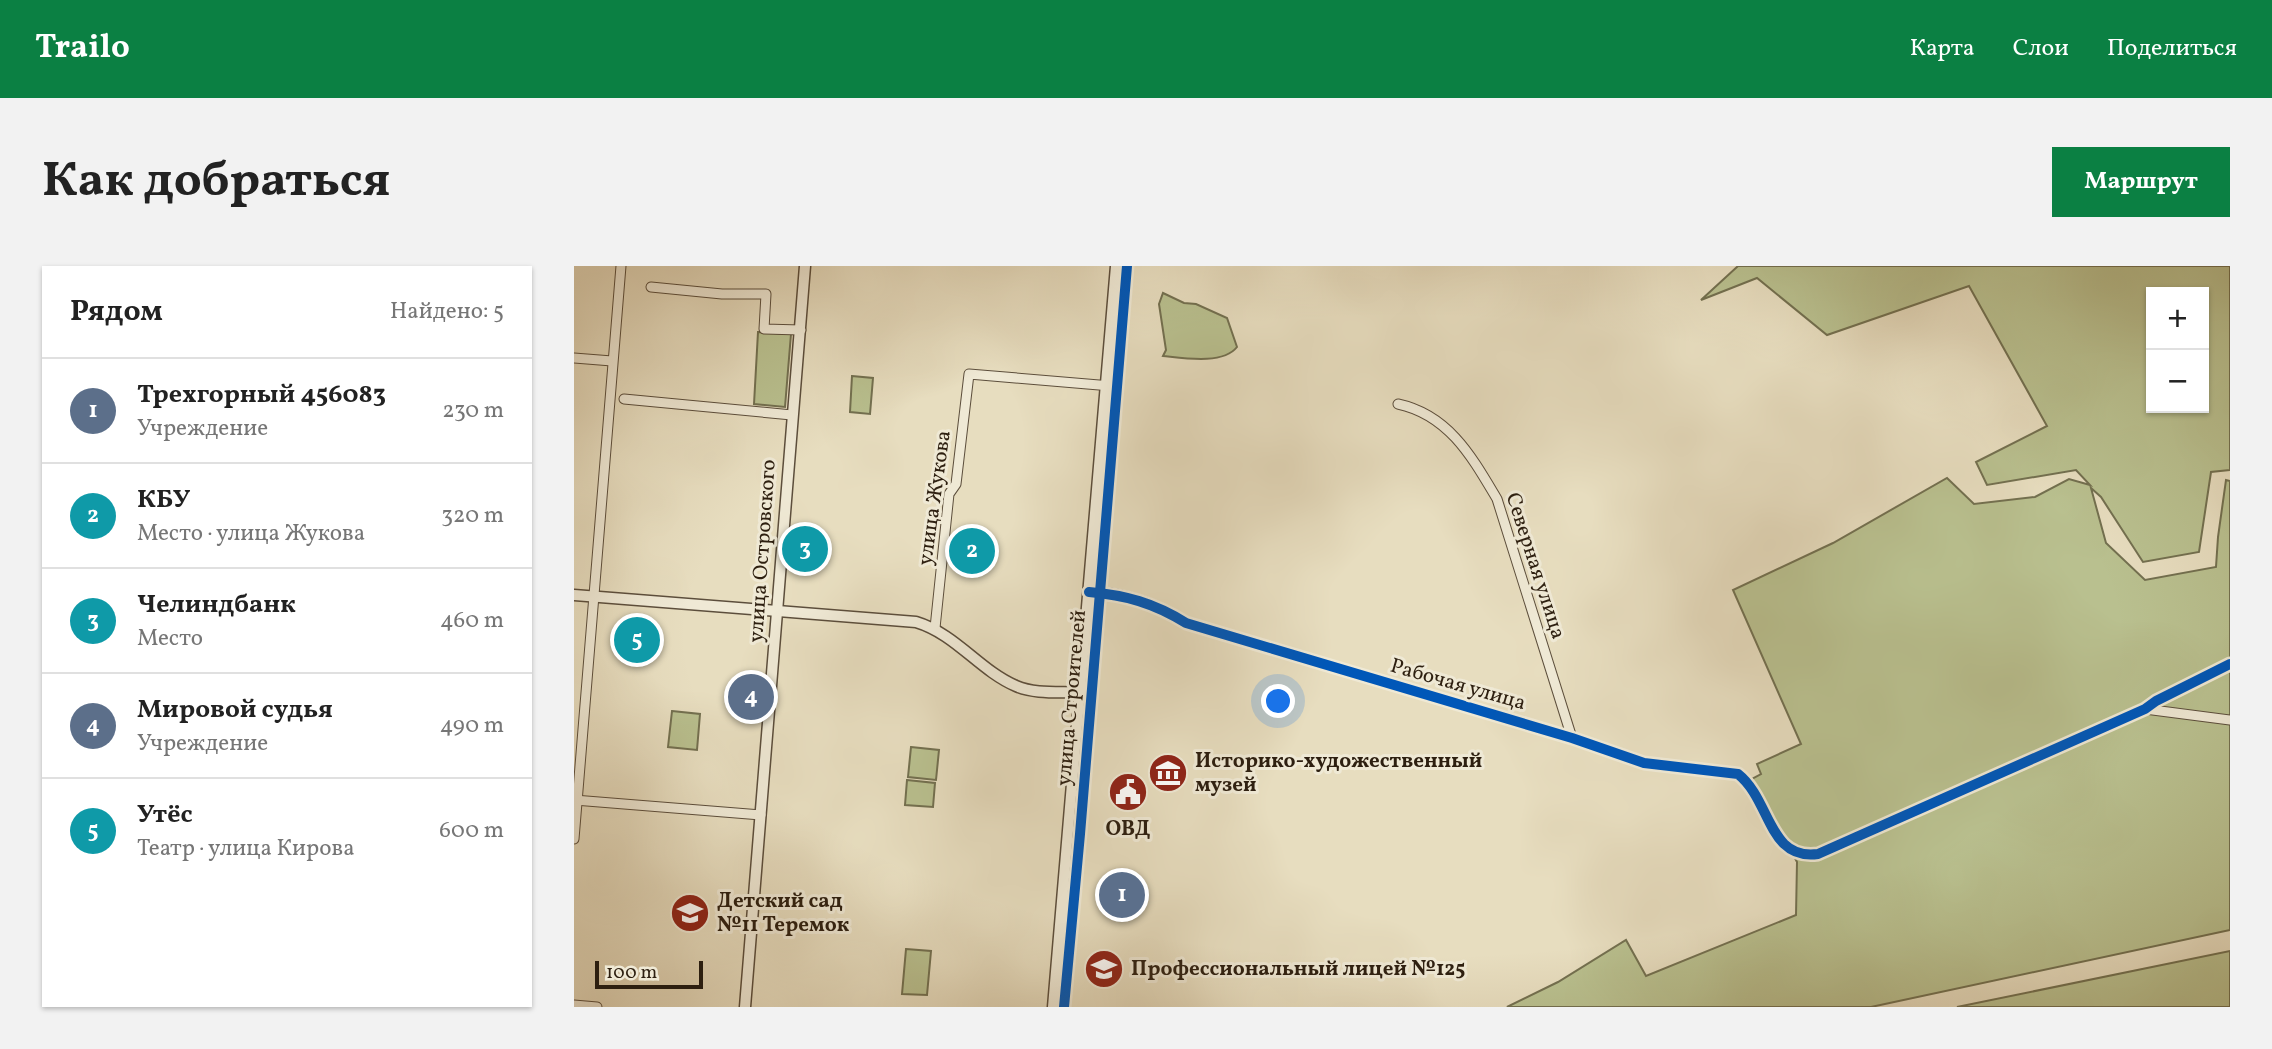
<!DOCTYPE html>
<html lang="ru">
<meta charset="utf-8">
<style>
:root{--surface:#fff;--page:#f2f2f2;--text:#222;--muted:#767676;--line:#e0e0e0;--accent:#0b8043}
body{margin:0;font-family:Vollkorn,serif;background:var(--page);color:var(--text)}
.controls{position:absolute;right:21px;top:21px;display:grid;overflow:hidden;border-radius:0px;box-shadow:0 2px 5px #0004}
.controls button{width:63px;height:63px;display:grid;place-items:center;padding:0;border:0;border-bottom:2px solid var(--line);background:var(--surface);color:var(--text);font:35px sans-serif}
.scale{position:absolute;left:21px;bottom:18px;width:108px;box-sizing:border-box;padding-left:7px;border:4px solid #2d1f10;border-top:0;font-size:19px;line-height:24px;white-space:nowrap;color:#2d1f10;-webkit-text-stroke:5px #efe9d5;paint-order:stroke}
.you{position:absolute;left:705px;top:436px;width:24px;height:24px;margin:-18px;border:5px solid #fff;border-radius:50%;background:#1a73e8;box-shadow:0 0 0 10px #1a73e833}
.badge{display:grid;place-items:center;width:46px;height:46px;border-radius:50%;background:var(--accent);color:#fff;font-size:23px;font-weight:700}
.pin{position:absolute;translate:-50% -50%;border:4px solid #fff;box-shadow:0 2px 7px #0006}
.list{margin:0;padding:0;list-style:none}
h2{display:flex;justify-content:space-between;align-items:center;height:91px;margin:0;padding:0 28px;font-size:30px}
h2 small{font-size:23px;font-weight:400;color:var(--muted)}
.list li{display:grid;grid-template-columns:46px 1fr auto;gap:21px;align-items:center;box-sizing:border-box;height:105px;padding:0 28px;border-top:2px solid var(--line)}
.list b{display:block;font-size:26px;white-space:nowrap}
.list p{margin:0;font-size:23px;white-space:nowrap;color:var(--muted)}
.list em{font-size:23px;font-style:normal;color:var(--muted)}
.map{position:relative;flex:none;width:1656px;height:741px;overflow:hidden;border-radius:0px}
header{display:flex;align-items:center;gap:42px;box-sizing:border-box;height:98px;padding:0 35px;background:var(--accent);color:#fff}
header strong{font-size:33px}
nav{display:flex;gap:38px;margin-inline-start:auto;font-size:24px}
.intro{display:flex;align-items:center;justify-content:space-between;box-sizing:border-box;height:168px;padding:0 42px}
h1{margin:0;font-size:49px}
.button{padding:18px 32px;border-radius:0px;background:var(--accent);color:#fff;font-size:24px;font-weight:700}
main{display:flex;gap:42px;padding:0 42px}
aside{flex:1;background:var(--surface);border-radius:0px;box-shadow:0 2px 5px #0004}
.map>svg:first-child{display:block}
</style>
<header>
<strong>Trailo</strong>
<nav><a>Карта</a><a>Слои</a><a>Поделиться</a></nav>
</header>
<div class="intro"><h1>Как добраться</h1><a class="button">Маршрут</a></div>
<main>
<aside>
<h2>Рядом<small>Найдено: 5</small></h2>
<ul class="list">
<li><span class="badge" style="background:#5c6f8a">1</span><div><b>Трехгорный 456083</b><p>Учреждение</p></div><em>230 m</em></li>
<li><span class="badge" style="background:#0f9aa8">2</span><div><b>КБУ</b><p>Место · улица Жукова</p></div><em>320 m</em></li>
<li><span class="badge" style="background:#0f9aa8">3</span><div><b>Челиндбанк</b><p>Место</p></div><em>460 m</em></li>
<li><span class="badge" style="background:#5c6f8a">4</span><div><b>Мировой судья</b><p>Учреждение</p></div><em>490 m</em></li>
<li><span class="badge" style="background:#0f9aa8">5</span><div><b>Утёс</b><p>Театр · улица Кирова</p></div><em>600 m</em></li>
</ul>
</aside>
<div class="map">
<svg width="1656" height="741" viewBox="0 0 1656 741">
<rect width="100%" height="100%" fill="#e7ddbf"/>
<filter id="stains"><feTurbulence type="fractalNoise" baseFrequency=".00286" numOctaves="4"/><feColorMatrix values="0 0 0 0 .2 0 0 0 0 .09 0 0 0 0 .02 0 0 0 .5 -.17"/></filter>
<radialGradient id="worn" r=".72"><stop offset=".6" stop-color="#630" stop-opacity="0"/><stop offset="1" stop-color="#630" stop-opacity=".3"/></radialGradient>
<!-- green -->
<g fill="#b9c08f" stroke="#737050" stroke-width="2" fill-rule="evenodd">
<path d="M1164 0H1656V204L1637 206 1625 286 1569 296 1527 231 1517 222 1532 277 1571 314 1642 301 1644 271 1652 214 1656 215V664L1297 741H933L984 716 1052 674 1072 710 1222 649 1223 596 1178 513 1187 508 1183 498 1227 478 1159 324 1259 277 1373 212 1400 238 1461 231 1495 213 1516 219 1502 204 1413 219 1402 196 1473 160 1395 20 1253 69 1183 12 1127 34ZM1577 26H1630V142H1577Z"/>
<path d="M589 27 610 37 622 38 653 52 663 81C649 99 609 92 589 90L592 84 585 38Z"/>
<polygon points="184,66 217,68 211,141 180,138"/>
<polygon points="278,110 299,112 296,148 276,146"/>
<polygon points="98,445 126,448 123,484 94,481"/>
<polygon points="337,481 365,484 362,514 334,511"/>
<polygon points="333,514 361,517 359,541 331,539"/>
<polygon points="332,683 357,685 353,729 328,728"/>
<polygon points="1656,685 1656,741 1383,741"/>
</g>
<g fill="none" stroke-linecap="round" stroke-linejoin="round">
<!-- minor casing -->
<g stroke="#5c4e3c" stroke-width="11">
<g id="minor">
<polyline points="77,21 148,28 192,28 190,63 227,64"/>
<polyline points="0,92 38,95"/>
<polyline points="50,133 218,149"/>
<path d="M824 138C875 149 898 191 923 233L998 472 1070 497 1164 508C1197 534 1194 595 1244 588L1571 443 1582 435 1656 398"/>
<polyline points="361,362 375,228 382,218 395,108 537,120"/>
<polyline points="1571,443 1656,454"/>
<polyline points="0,534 187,549"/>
<polyline points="0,573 47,0"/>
<polyline points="0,739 23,741"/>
</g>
</g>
<!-- tertiary casing -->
<g stroke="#5c4e3c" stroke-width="13">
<g id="tertiary">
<path d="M521 326C554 329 584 339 612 357L998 472"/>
<path d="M0 329 342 356C382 368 405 404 442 420 463 429 489 425 511 427"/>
<polyline points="171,741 231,0"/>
<polyline points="479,741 542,0"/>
<polyline points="490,741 506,568 553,0"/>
</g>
</g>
<!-- minor -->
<use href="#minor" stroke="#efe9d5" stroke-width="9"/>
<!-- tertiary -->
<use href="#tertiary" stroke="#efe9d5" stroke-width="10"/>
<!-- cycleway casing -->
<g stroke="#efe9d5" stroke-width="15">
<g id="cycleway">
<path d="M515 326C551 329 580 337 612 357L998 472 1070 497 1164 508C1197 534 1194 595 1244 588L1571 443 1582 435 1656 398"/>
<polyline points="490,741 506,568 553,0"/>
</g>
</g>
<!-- cycleway -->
<use href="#cycleway" stroke="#0057b8" stroke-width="10"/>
</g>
<!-- icons -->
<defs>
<g id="museum-disc" transform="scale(2.0125)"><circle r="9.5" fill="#8f2418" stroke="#efe9d5"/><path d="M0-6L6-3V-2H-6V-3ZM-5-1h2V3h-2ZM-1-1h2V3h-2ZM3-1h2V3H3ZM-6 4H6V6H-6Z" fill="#fff"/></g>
<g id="civic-disc" transform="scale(2.0125)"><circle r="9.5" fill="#8f2418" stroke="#efe9d5"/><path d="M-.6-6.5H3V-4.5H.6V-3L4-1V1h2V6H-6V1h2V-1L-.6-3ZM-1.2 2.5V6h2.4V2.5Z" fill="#fff"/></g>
<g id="school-disc" transform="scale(2.0125)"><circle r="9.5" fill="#8f2418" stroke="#efe9d5"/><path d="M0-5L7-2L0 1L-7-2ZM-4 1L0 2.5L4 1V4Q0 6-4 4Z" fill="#fff"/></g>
<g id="university-disc" transform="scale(2.0125)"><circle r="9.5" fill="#8f2418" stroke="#efe9d5"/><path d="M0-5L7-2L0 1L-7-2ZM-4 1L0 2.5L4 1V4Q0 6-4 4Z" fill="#fff"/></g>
</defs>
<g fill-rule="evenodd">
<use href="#museum-disc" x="594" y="507"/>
<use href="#civic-disc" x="554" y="526"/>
<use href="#school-disc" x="116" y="647"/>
<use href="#university-disc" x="530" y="703"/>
</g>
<g text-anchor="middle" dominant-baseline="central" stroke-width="6" stroke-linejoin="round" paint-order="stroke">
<!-- street labels -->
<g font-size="21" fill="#2d1f10" stroke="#efe9d5">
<text transform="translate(361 232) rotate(-82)">улица Жукова</text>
<text transform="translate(189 285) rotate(-86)">улица Островского</text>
<text transform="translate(961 300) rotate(72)">Северная улица</text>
<text transform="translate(884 419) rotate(16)">Рабочая улица</text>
<text transform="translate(498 432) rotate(-85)">улица Строителей</text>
</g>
<!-- poi labels -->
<g font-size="21" font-weight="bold" fill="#2d1f10" stroke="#efe9d5" text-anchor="start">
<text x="621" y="495">Историко-художественный<tspan x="621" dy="24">музей</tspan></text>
<text x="554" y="563" text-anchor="middle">ОВД</text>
<text x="143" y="635">Детский сад<tspan x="143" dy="24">№11 Теремок</tspan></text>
<text x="557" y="703">Профессиональный лицей №125</text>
</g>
</g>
<rect width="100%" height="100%" filter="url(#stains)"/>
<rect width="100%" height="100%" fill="url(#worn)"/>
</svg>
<div class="controls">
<button>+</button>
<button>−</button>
</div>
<div class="scale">100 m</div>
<div class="you"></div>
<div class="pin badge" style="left:548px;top:629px;background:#5c6f8a">1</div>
<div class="pin badge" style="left:398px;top:285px;background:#0f9aa8">2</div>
<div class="pin badge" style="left:231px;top:283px;background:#0f9aa8">3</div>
<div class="pin badge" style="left:177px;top:431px;background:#5c6f8a">4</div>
<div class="pin badge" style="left:63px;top:374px;background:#0f9aa8">5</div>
</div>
</main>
